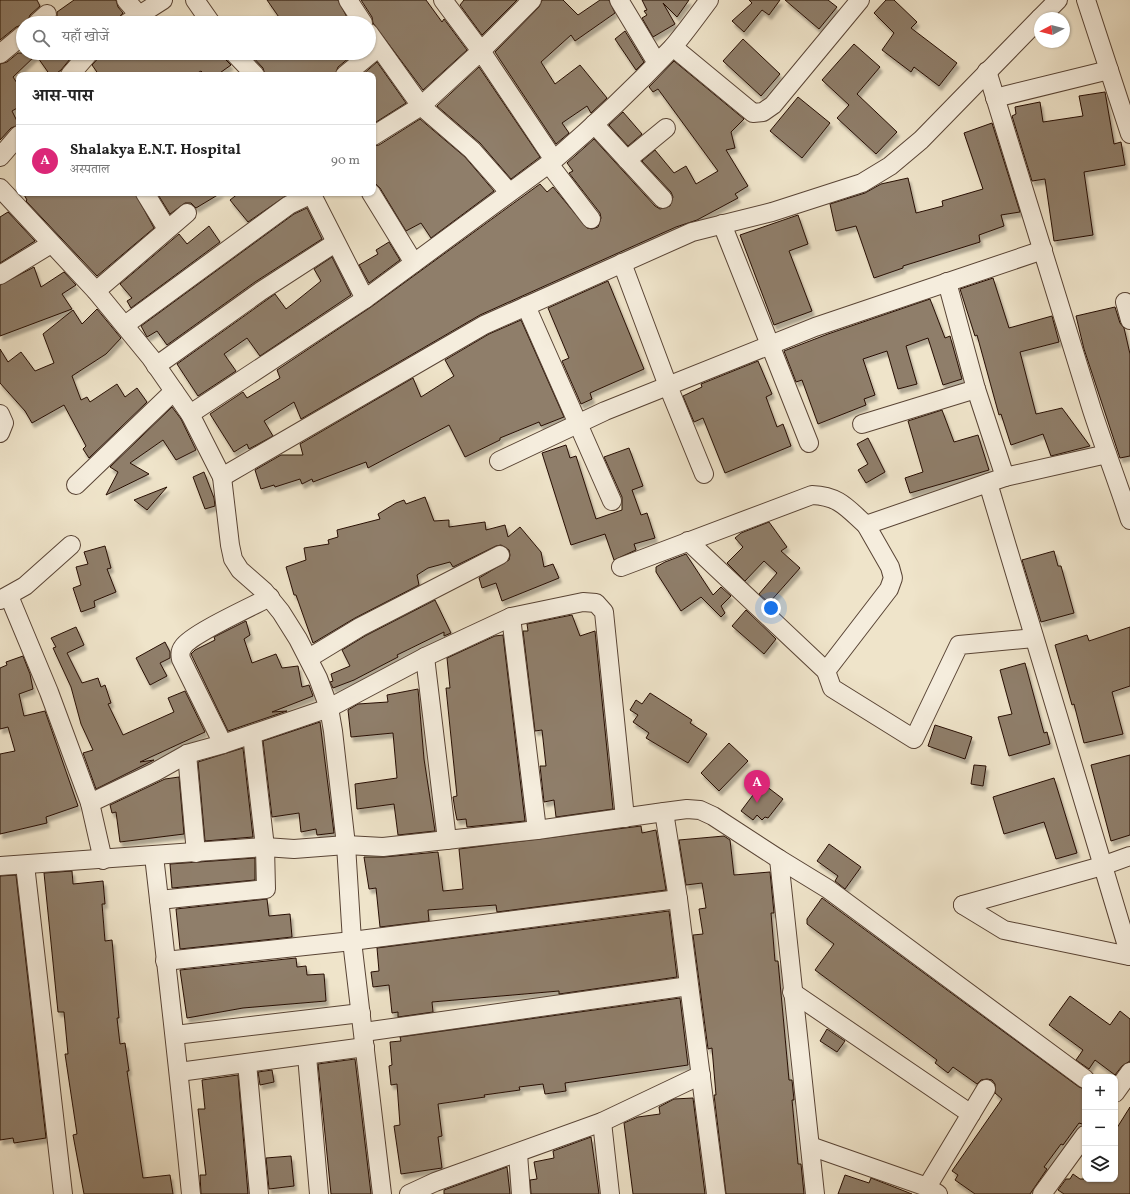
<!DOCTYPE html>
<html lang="hi">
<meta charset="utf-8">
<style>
:root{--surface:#fff;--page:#f2f2f2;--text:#222;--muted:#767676;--line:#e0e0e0;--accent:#db2777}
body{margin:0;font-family:Vollkorn,"Noto Serif Devanagari",serif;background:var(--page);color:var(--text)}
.controls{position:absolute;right:12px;bottom:12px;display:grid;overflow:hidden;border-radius:8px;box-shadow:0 1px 3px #0004}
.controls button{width:36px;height:36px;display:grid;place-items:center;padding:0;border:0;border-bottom:1px solid var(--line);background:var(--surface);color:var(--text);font:20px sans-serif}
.compass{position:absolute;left:1034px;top:12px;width:36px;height:36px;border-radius:50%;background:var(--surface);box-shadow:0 1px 3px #0004;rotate:263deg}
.you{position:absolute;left:771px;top:608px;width:14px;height:14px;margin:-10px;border:3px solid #fff;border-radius:50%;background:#1a73e8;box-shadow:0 0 0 6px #1a73e833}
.badge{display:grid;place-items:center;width:26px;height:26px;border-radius:50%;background:var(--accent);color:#fff;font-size:13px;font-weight:700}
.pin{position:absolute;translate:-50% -33px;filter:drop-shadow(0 1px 2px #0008)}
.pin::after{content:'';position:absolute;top:21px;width:14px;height:12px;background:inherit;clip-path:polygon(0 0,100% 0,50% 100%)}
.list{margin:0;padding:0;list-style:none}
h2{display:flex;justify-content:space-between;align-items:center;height:52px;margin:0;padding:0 16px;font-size:17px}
h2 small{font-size:13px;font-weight:400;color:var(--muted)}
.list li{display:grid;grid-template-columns:26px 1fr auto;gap:12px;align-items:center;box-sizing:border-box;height:72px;padding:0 16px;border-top:1px solid var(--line)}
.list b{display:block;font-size:15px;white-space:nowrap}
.list p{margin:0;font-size:13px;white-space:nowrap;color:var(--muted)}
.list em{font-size:13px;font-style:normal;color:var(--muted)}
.icon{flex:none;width:22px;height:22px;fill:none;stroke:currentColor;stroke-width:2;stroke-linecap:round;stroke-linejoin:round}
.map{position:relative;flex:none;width:1130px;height:1194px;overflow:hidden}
.search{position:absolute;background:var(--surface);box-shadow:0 1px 3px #0004;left:16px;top:16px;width:360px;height:44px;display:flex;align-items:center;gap:10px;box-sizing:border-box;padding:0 14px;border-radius:22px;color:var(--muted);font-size:15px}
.panel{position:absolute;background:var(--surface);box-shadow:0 1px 3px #0004;left:16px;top:72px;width:360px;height:124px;border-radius:8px}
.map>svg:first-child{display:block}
</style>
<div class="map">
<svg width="1130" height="1194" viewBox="0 0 1130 1194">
<defs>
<filter id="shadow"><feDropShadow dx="2.5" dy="4.5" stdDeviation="1" flood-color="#0004"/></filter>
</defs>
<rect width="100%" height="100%" fill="#efe4ca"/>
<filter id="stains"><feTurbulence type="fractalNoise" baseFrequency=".005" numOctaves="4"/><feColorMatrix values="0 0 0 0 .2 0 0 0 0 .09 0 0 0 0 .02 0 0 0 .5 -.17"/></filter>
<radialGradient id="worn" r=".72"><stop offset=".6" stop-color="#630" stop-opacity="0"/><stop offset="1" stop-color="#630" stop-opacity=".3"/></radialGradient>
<!-- building -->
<g fill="#8f7e6a" stroke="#270f03" filter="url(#shadow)">
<polygon points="0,0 37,0 40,6 30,15 27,23 16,27 0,40"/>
<polygon points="74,0 116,0 118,7 123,13 118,18 117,23 53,23 57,18 57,12"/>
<polygon points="267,0 338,0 350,23 283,23"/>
<polygon points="361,0 426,0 442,22 444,19 467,50 423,90 373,23 372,17"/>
<polygon points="464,0 517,0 482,35 460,5"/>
<polygon points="542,0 563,0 578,15 600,0 609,0 615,13 575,41 571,35 541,62 555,84 580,65 607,98 591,113 587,106 562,123 569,133 556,144 495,52 539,7"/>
<polygon points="642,0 689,0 677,17 663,3 675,24 653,37 642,18 647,15 644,11 647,10"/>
<polygon points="749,0 780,0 769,15 762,10 744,32 732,21 752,3"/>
<polygon points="785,0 828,0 837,7 819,29"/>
<polygon points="886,0 894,0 917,22 911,28 957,63 939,86 914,67 911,72 882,50 894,33 874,13"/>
<polygon points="625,31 644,62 636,70 615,39"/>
<polygon points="743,39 780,74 761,96 723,61"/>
<polygon points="854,44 880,67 857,94 897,132 876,154 837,118 849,105 822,80"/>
<polygon points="18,53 75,53 61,70 54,75 50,75 36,55 13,77 19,86 19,107 12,111 19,125 11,128 0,140 0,64 7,62"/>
<polygon points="103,53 224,53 226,60 231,65 217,75 205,75 201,71 194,75 99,75 92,65"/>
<polygon points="249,53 355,53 338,67 335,75 265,75 263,68"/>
<polygon points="674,61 744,119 731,132 735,148 726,150 748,186 735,194 738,198 697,220 676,227 480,315 301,419 294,402 264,421 273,436 249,449 247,444 234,452 210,414 243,392 247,398 280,378 277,370 371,307 540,184 547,192 553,187 587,228 592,229 598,227 601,218 600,213 569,173 573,171 567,163 594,139 655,206 660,209 670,206 673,197 671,192 642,161 655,150 674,173 686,166 696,184 718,171 658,89 653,92 649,87"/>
<polygon points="377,62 406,103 373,124 373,75 362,75"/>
<polygon points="479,67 540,157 511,179 480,143 437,106"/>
<polygon points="1105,92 1114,144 1121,142 1125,165 1084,172 1093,235 1054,241 1045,179 1032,181 1012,116 1016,114 1015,107 1040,102 1043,122 1083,116 1079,96"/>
<polygon points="798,97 830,123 802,158 770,131"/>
<polygon points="623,112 642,134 628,146 609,125"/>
<polygon points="420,119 465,157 494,191 431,238 421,223 406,231 380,188 373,181 373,146 379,145"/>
<polygon points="992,123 1020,212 1001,215 1004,226 979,235 980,242 903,266 903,268 874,278 856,226 836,231 830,204 865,193 881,184 908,178 916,213 943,206 942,201 983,189 964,133"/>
<polygon points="23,193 135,193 154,228 97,276 26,201 27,200"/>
<polygon points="157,193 221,193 196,208 191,203 185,203 170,214"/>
<polygon points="239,193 290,193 248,222 230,200"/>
<polygon points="307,208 322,239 255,282 167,345 157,331 147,337 141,326 294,214"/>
<polygon points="8,212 35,241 0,263 0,217"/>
<polygon points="798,215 808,244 789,251 812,311 774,325 740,235"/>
<polygon points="209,226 220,242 131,308 127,301 132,298 120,284 179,234 187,244"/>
<polygon points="389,242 400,260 369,283 359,265 378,254 376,250"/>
<polygon points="332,257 351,295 260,356 247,338 224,354 236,371 198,396 177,364 275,294 286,309 295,302 321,281 314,269"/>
<polygon points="34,267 41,287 64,272 76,285 62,294 72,309 0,336 0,285"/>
<polygon points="993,278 1009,328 1052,316 1059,342 1020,352 1036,414 1062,408 1090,446 1051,456 1043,434 1011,445 1001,414 999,415 977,335 975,336 960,289"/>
<polygon points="608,281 644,369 590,393 592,399 581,404 562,361 569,358 548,308"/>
<polygon points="930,299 945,338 950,336 962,379 943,385 928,338 906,346 917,384 898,389 887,351 863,359 875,395 864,399 866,405 818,424 802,380 796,382 784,351 828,334"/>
<polygon points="1115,307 1120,323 1124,328 1130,354 1130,456 1120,458 1084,349 1076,316"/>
<polygon points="97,309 121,338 106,354 72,376 81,400 87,397 90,402 117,384 125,397 137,388 147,402 89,458 83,449 86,446 64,405 32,423 25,411 0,383 0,349 8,362 21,352 35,371 54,363 43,334 73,310 82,324"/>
<polygon points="521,320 564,417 541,426 539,422 500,438 500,440 465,457 449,425 368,468 366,462 313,482 312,479 302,484 300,479 275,487 274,485 261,489 255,470 281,455 303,455 300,444 413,378 421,397 454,376 445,360 489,334"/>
<polygon points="758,361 772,394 766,397 777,427 783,424 791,446 725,473 703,418 694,422 683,396 702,387 701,384"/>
<polygon points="172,407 181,419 196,450 176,460 163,440 130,463 149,474 106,495 118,472 110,467"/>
<polygon points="942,410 954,442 978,435 989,470 910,493 905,478 923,472 908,421"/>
<polygon points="868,438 885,472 866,483 858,470 868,464 857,444"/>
<polygon points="566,445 570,458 576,456 596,519 622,510 622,497 604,457 629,448 643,486 632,490 641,515 647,513 655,538 634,544 636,550 614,560 605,534 571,545 542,453"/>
<polygon points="204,472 214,498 215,506 205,509 193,477"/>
<polygon points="167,487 147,510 134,500"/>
<polygon points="425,497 434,521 449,520 449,527 485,522 486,530 505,525 508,537 520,527 541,552 544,567 553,564 559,578 502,601 496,583 482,588 479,578 509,560 510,555 509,550 501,545 496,546 453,567 450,562 428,568 417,575 419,585 355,618 313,643 296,595 294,595 286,567 306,560 304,548 329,544 328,540 338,537 337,530 380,519 378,514 396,503 404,500 406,504"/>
<polygon points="769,522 787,547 781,551 800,568 769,603 759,594 777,573 764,561 745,581 727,563 743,547 735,538 741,533"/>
<polygon points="105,546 111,568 107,569 116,592 94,601 95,607 81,612 73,588 81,585 76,567 88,564 84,552"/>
<polygon points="1054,551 1058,566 1061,566 1074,613 1041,622 1022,560"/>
<polygon points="686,554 713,595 721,587 731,596 721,606 725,613 721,617 701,597 681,611 656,572 656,567 665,562"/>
<polygon points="435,600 451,633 444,636 444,632 397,655 398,657 354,680 333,688 330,682 333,681 331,674 350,666 342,650 365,636"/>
<polygon points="746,610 776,639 764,654 732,626"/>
<polygon points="572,615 580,636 595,631 613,809 556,817 554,800 544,802 540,766 546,766 542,730 535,731 523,631 528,631 527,624"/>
<polygon points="246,621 250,635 244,639 252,663 276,654 282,668 298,666 302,687 309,685 313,696 272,712 287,711 228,731 191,654 195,650 215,640 214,637"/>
<polygon points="76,627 84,645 67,653 82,683 98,678 101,687 105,685 111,703 108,704 123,735 174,712 168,698 185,691 205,732 140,762 154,760 96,789 83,753 93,750 81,724 71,687 53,648 56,647 51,638"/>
<polygon points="1130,627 1130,686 1112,692 1123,734 1084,743 1074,704 1072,705 1055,645 1087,635 1089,641"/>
<polygon points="503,635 525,821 467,827 466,819 457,820 455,810 453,797 457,796 446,688 450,688 447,658 495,636"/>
<polygon points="165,642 170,652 170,658 160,663 167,676 150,685 136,658"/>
<polygon points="23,656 30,674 33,689 19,694 24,716 45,711 78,806 46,817 47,823 0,834 0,754 15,751 8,727 0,729 0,668 7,665 6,662"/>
<polygon points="1025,663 1044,733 1047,732 1050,744 1009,756 998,717 1012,714 1000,670"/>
<polygon points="418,689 424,759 435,831 398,835 394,804 357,809 355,784 397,778 393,733 351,737 348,710 358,704 388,702 387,695"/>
<polygon points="650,693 692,720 690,723 707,734 688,763 646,738 649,733 633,722 638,715 630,710 636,700 642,704"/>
<polygon points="320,722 334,833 317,835 316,829 301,832 299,813 272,817 263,741"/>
<polygon points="935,725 972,737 965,759 928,746"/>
<polygon points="729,743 748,761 719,791 701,773"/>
<polygon points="243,748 253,837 205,841 198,762"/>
<polygon points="1130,755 1130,835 1111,841 1091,765"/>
<polygon points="974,765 986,766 983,786 971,784"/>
<polygon points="179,777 184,834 120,842 116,812 112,813 110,805 165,779"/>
<polygon points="1054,778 1077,853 1056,859 1044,822 1004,834 993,797"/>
<polygon points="762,783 783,799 768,818 765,817 762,820 757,815 753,820 741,811"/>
<polygon points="641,826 642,833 656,830 666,890 497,912 496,905 428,910 429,921 380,927 376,888 369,889 364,857 384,857 438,852 443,891 463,889 459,849"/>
<polygon points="724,836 730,840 734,875 770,872 774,913 771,913 775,961 778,961 789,1080 792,1080 794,1100 792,1100 798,1164 801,1164 804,1194 726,1194 714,1095 716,1095 712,1048 708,1049 693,935 703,934 699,909 706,908 702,883 686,885 679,840"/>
<polygon points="829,844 861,867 845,889 835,881 838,876 817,861"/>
<polygon points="255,858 255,880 172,888 170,864"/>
<polygon points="72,871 73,884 103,881 105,904 102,904 105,941 112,940 119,1018 117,1018 120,1044 125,1043 129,1071 127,1071 143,1178 170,1175 173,1194 84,1194 73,1135 77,1134 65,1054 68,1054 64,1012 58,1012 44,873"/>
<polygon points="16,875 46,1138 14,1143 13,1138 0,1140 0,876"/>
<polygon points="822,898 1079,1087 1085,1089 1085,1125 1079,1123 1063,1145 1061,1144 1044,1167 1047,1169 1030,1194 975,1194 955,1180 958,1175 952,1171 1002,1099 995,1093 995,1084 992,1080 987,1079 981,1080 977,1084 953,1067 948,1073 935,1063 937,1060 815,970 834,944 807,924 807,919"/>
<polygon points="267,899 269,916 290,914 292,937 180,949 176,909"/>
<polygon points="669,911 677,977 559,994 559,991 432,1002 433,1012 398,1017 398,1012 392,1013 389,985 373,987 371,972 379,971 377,948"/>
<polygon points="296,958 297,967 306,966 307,975 324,974 326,1001 243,1008 187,1018 180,970"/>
<polygon points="1070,996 1110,1025 1120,1011 1130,1019 1130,1061 1122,1066 1115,1075 1095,1060 1089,1069 1076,1060 1083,1050 1049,1025"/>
<polygon points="680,998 688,1065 565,1083 566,1091 545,1094 543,1084 519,1087 520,1090 484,1095 485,1097 438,1104 442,1136 438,1137 442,1168 401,1174 394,1126 400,1125 397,1084 391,1085 389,1066 392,1065 390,1042 401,1041 400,1037"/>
<polygon points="827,1029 845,1041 837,1052 820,1041"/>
<polygon points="355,1059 371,1194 331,1194 318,1064"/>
<polygon points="272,1070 274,1082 260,1085 258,1072"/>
<polygon points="238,1075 248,1194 201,1194 200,1175 206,1175 198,1109 205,1109 202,1080"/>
<polygon points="693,1098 705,1194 633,1194 624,1123 638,1117 660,1114 659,1107 674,1099"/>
<polygon points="1130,1107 1130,1194 1064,1194 1058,1190 1066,1179 1070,1179 1073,1174 1080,1179 1115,1179 1115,1131"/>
<polygon points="591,1137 599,1194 531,1194 530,1180 537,1179 534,1162 554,1158 553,1151"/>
<polygon points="291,1156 294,1186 269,1189 266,1158"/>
<polygon points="507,1167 510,1194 444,1194 444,1190"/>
<polygon points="845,1175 869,1183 871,1178 912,1194 838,1194"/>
</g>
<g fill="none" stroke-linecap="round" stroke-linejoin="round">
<!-- minor casing -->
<g stroke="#594435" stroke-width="20">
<g id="minor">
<polyline points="126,0 139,15"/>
<polyline points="195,0 211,23"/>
<polyline points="348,0 363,23"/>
<polyline points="443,0 481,51 532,0"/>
<polyline points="619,0 657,63"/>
<polyline points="1086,0 1130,134"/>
<polyline points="1040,18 1058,0"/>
<polyline points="37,23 47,14"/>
<polyline points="127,23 163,0"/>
<polyline points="369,33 421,106 472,150 509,192"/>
<polyline points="673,47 753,113 763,112 773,105 860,0"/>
<polyline points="234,53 255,75"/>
<polyline points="0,54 23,35"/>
<path d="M987 71 1092 410C1104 447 1118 483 1130 520"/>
<polyline points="70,75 89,53"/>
<polyline points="345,75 378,48"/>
<polyline points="995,98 1109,70"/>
<polyline points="594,124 663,199"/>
<polyline points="373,136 421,106 481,51 554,160"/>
<polyline points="0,157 19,135"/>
<polyline points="627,160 666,128"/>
<polyline points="549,164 591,219"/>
<polyline points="0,188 96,291 151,358 190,414 222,477 230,545 233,559 240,570 264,591 281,612 298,639 318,678 329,708 333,731 346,845 352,941 382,1194"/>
<polyline points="145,193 167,229"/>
<polyline points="311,193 365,299"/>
<polyline points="371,193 414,263"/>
<polyline points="722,224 809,443"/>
<polyline points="622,263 668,386 704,474"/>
<polyline points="0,275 51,244"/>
<polyline points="947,282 976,389 1005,477 1107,454"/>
<polyline points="96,291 187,213"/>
<polyline points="1125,302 1130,320"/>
<polyline points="526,306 612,501"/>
<polyline points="125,325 289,205 312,194"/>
<polyline points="156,366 261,291 335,243"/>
<polyline points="0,414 4,423 0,433"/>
<path d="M190 414 365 299 554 160C595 125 635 87 672 48 685 33 697 16 709 0"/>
<polyline points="862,424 976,389"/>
<polyline points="499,461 605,411 815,327 1043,250"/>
<polyline points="222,477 484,325 692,232 772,212 862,183 890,166 921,140 1040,18"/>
<polyline points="988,483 1130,956"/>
<polyline points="76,485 174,391"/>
<polyline points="688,541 826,671 832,688 914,739 959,645 1034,638"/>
<path d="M621 567 812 495C839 496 847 508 866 525L1005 477"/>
<polyline points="9,596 49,692 90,803 103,860"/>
<polyline points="0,600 25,586 71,545"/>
<polyline points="511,617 537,830"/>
<polyline points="425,657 447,840"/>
<polyline points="309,658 360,627 500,555"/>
<polyline points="826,671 889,589 893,578 890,567 866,525"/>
<path d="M223 744 181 659C180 655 180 651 183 647 191 634 253 606 270 597"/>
<polyline points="187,754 196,853"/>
<polyline points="90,803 155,772 187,754 223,744 329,708 425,657 511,617 583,602 596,603 604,612 625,818"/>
<polyline points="664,812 687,809 700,810 713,816 779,859 828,889 1085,1079"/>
<path d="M154 856C167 969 180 1081 191 1194"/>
<polyline points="779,859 815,1194"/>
<polyline points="25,865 63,1194"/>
<polyline points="0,866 265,847 294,849 346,845 383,847 537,830 664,812 678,899 716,1194"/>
<polyline points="159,900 266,889 265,847 252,735"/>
<polyline points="963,905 1004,930 1129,956"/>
<polyline points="963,905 1102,866 1130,856"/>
<polyline points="165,961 352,941 678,899"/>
<polyline points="792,992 971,1114"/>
<polyline points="364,1032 689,986"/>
<polyline points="175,1035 361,1013"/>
<polyline points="307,1056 319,1194"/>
<polyline points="247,1063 259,1194"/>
<polyline points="179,1072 365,1047"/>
<polyline points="1115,1093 1130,1072"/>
<polyline points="602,1122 610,1194"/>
<polyline points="810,1146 927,1187 938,1194"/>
<polyline points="518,1154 521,1194"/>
<polyline points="927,1187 986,1089"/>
<polyline points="409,1194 435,1182 602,1122 701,1075"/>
<polyline points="1042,1194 1085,1135"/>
</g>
</g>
<!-- minor -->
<use href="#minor" stroke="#f5eddd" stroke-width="18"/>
</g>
<rect width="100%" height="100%" filter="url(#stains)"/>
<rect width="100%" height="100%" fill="url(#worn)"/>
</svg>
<div class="controls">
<button>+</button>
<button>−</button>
<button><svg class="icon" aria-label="layers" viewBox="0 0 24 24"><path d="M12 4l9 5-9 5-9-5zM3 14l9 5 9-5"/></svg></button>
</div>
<svg class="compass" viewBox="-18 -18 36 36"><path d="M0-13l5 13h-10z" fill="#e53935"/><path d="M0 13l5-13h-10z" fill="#767676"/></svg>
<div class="you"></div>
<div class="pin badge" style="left:757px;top:803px">A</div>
<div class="search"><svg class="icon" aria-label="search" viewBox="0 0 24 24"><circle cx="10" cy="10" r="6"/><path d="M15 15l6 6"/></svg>यहाँ खोजें</div>
<section class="panel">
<h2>आस-पास<small></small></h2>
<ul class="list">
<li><span class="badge">A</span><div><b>Shalakya E.N.T. Hospital</b><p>अस्पताल</p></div><em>90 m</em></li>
</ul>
</section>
</div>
